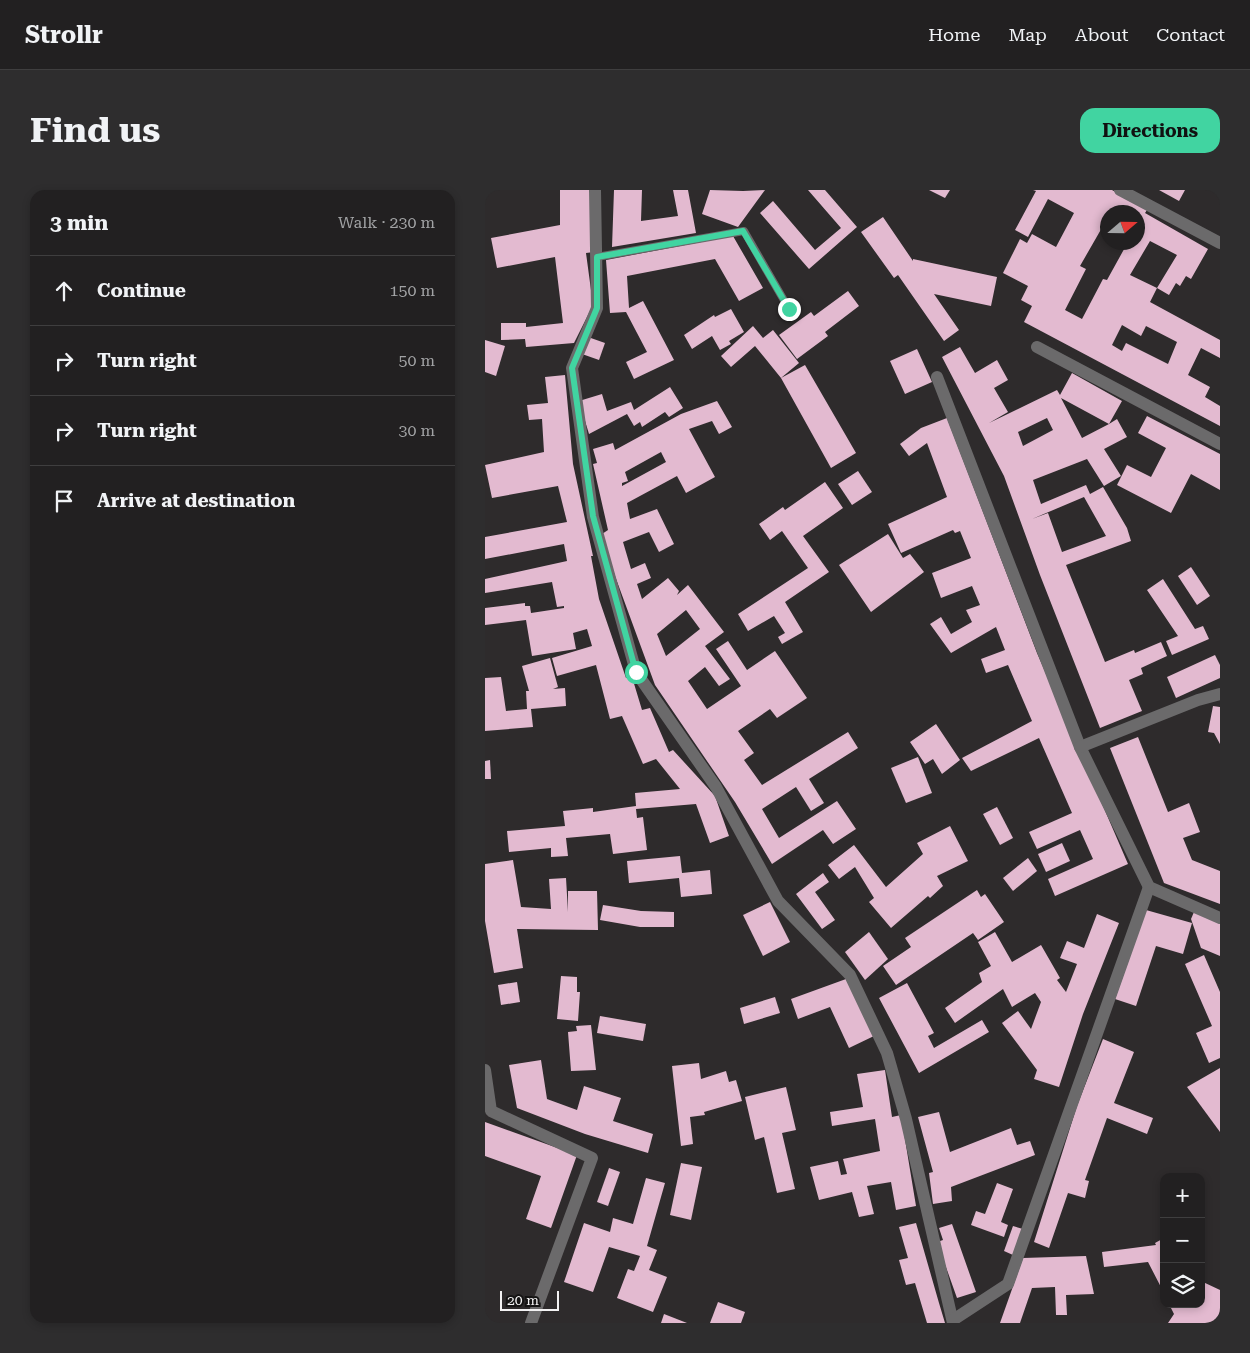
<!DOCTYPE html>
<meta charset="utf-8">
<style>
:root{--surface:#222021;--page:#2e2d2e;--text:#f1f3f6;--muted:#a2a3a5;--line:#3f3e3f;--accent:#41d4a1}
body{margin:0;font-family:"Roboto Serif",serif;background:var(--page);color:var(--text)}
.controls{position:absolute;right:15px;bottom:15px;display:grid;overflow:hidden;border-radius:10px;box-shadow:0 2px 8px #0003}
.controls button{width:45px;height:45px;display:grid;place-items:center;padding:0;border:0;border-bottom:1px solid var(--line);background:var(--surface);color:var(--text);font:25px sans-serif}
.compass{position:absolute;left:615px;top:15px;width:45px;height:45px;border-radius:50%;background:var(--surface);box-shadow:0 2px 8px #0003;rotate:70deg}
.scale{position:absolute;left:15px;bottom:12px;width:59px;box-sizing:border-box;padding-left:5px;border:2px solid #f3f2f3;border-top:0;font-size:14px;line-height:18px;white-space:nowrap;color:#f3f2f3;-webkit-text-stroke:4px #151414;paint-order:stroke}
.stop{position:absolute;width:15px;height:15px;margin:-11px;border:4px solid #41d4a1;border-radius:50%;background:#fff}
.stop.end{background:#41d4a1;border-color:#fff;box-shadow:0 1px 5px #0008}
.list{margin:0;padding:0;list-style:none}
h2{display:flex;justify-content:space-between;align-items:center;height:65px;margin:0;padding:0 20px;font-size:21px}
h2 small{font-size:16px;font-weight:400;color:var(--muted)}
.list li{display:grid;grid-template-columns:32px 1fr auto;gap:15px;align-items:center;box-sizing:border-box;height:70px;padding:0 20px;border-top:1px solid var(--line)}
.list b{display:block;font-size:19px;white-space:nowrap}
.list em{font-size:16px;font-style:normal;color:var(--muted)}
.icon{flex:none;width:28px;height:28px;fill:none;stroke:currentColor;stroke-width:2;stroke-linecap:round;stroke-linejoin:round}
.map{position:relative;flex:none;width:735px;height:1133px;overflow:hidden;border-radius:15px}
header{display:flex;align-items:center;gap:30px;box-sizing:border-box;height:70px;padding:0 25px;background:var(--surface);border-bottom:1px solid var(--line)}
header strong{font-size:24px}
nav{display:flex;gap:28px;margin-inline-start:auto;font-size:18px}
.intro{display:flex;align-items:center;justify-content:space-between;box-sizing:border-box;height:120px;padding:0 30px}
h1{margin:0;font-size:35px}
.button{padding:12px 22px;border-radius:15px;background:var(--accent);color:#111;font-size:18px;font-weight:700}
main{display:flex;gap:30px;padding:0 30px}
aside{flex:1;background:var(--surface);border-radius:15px;box-shadow:0 2px 8px #0003}
.map>svg:first-child{display:block}
</style>
<header>
<strong>Strollr</strong>
<nav><a>Home</a><a>Map</a><a>About</a><a>Contact</a></nav>
</header>
<div class="intro"><h1>Find us</h1><a class="button">Directions</a></div>
<main>
<aside>
<h2>3 min<small>Walk · 230 m</small></h2>
<ul class="list">
<li><svg class="icon" aria-label="ahead" viewBox="0 0 24 24"><path d="M12 20V5M6 11l6-6 6 6"/></svg><div><b>Continue</b></div><em>150 m</em></li>
<li><svg class="icon" aria-label="right" viewBox="0 0 24 24"><path d="M7 20v-9h11M14 6l5 5-5 5"/></svg><div><b>Turn right</b></div><em>50 m</em></li>
<li><svg class="icon" aria-label="right" viewBox="0 0 24 24"><path d="M7 20v-9h11M14 6l5 5-5 5"/></svg><div><b>Turn right</b></div><em>30 m</em></li>
<li><svg class="icon" aria-label="arrive" viewBox="0 0 24 24"><path d="M6 21V4h12l-3 4 3 4H6"/></svg><div><b>Arrive at destination</b></div></li>
</ul>
</aside>
<div class="map">
<svg width="735" height="1133" viewBox="0 0 735 1133">
<rect width="100%" height="100%" fill="#2e2b2c"/>
<!-- building -->
<g fill="#e3bad0" fill-rule="evenodd">
<polygon points="75,0 106,0 109,62 101,63 108,115 89,153 41,157 40,149 16,150 16,133 41,133 41,137 78,133 70,67 12,78 6,48 75,35"/>
<polygon points="129,0 157,0 156,31 193,26 188,0 203,0 211,43 127,57"/>
<polygon points="225,0 258,1 280,0 253,37 217,24"/>
<polygon points="323,0 340,0 372,37 324,79 275,23 288,11 330,60 356,38"/>
<polygon points="444,0 465,0 460,8"/>
<path d="M548 0H627L662 20 660 23 723 59 706 89 701 86 695 96 691 93 684 105 672 98 665 112 735 150V168L716 158 703 185 725 197 720 207 735 216V236L539 132 547 116 536 110 543 96 518 83 535 49 542 53 547 44 571 57 589 23 563 9 543 47 530 40 551 1ZM622 22H652V52H643L622 90 618 89 597 129 580 120 601 79 595 76 622 29ZM665 51 692 65 672 98 645 85ZM637 135 656 146 661 136 692 152 683 174 641 153 637 161 627 155Z"/>
<polygon points="674,0 700,0 694,11"/>
<polygon points="398,27 428,71 428,69 512,87 506,116 449,104 474,140 459,151 413,85 409,88 376,42"/>
<polygon points="248,46 278,98 254,111 230,69 142,86 144,118 158,111 189,170 149,189 141,172 162,162 141,122 125,123 121,70"/>
<polygon points="363,101 374,116 340,142 343,146 312,169 294,145 326,122 329,126"/>
<polygon points="246,119 259,142 244,151 246,154 235,160 227,146 207,159 199,145 229,125 230,127"/>
<polygon points="268,136 278,148 288,140 314,173 296,188 320,175 371,263 346,278 296,188 270,156 246,177 236,166"/>
<polygon points="103,147 120,153 114,170 97,164"/>
<polygon points="0,150 20,156 11,186 0,182"/>
<path d="M475 157 490 183 512 170 523 190 509 198 523 222 504 233 572 200 575 205 587 183 637 211 624 234 576 208 597 248 624 234 632 229 642 247 619 259 636 286 619 296 602 269 548 290 556 314 601 295 605 304 618 297 642 338 646 351 581 375 620 472 649 460 650 463 676 452 682 466 656 478 658 484 644 490 657 521 615 538 555 385 519 286 457 167ZM562 228 568 240 538 256 533 242ZM599 307 621 346 577 362 563 323 547 329Z"/>
<polygon points="432,159 447,192 420,204 405,171"/>
<polygon points="80,185 88,274 108,366 106,366 114,409 141,488 147,487 157,520 165,518 184,562 188,560 230,606 244,646 225,653 211,614 151,619 152,628 158,627 162,660 128,664 125,644 81,648 83,666 66,667 66,658 24,662 22,641 80,636 78,621 108,618 108,622 151,616 150,603 195,599 171,569 158,574 137,526 125,529 111,475 72,486 67,468 107,456 102,439 88,443 91,459 47,466 41,430 0,435 0,418 40,413 40,416 45,416 46,423 79,418 79,416 72,417 67,392 0,403 0,389 82,371 79,354 0,369 0,347 82,332 73,296 7,308 0,275 59,262 57,229 44,230 42,215 63,213 60,187"/>
<polygon points="185,197 198,218 184,227 180,222 157,237 155,232 149,236 142,224 104,244 94,211 117,204 122,221 146,212 149,220"/>
<path d="M232 211 247 237 234 244 227 231 204 239 230 287 201 303 192 286 142 313 145 329 172 319 189 354 174 362 164 342 138 352 146 379 160 373 166 388 152 394 157 409 183 388 194 401 192 405 203 395 239 442 220 456 245 489 234 496 220 477 203 491 222 519 256 496 231 459 243 451 262 480 290 461 322 508 292 528 285 519 253 541 269 563 259 570 277 595 363 542 373 558 324 589 339 613 326 621 311 597 277 619 294 648 352 611 371 639 348 654 338 640 287 674 250 612 170 495 130 386 117 344 123 340 108 274 112 273 108 259 128 253 130 260 196 224ZM176 262 181 272 137 296V293L143 291 140 282ZM201 420 215 439 181 466 172 444Z"/>
<polygon points="662,226 735,264 735,300 706,284 686,323 632,295 642,275 666,287 681,258 653,243"/>
<polygon points="462,228 552,463 643,674 570,706 563,689 608,669 595,640 552,659 544,642 587,623 554,548 486,581 477,568 547,531 523,475 501,483 496,469 520,460 511,437 466,463 445,434 456,427 466,444 487,432 481,420 495,415 487,396 456,408 447,383 486,368 475,341 470,343 468,340 416,363 403,334 462,307 442,253 424,266 415,254 436,238"/>
<polygon points="373,281 387,302 367,315 353,294"/>
<polygon points="340,292 358,318 318,346 344,382 300,412 318,442 297,454 293,447 300,443 289,426 263,441 253,424 323,378 297,341 285,350 274,334 298,317 300,320"/>
<polygon points="403,344 418,368 425,364 439,382 386,422 354,375"/>
<polygon points="706,377 725,406 712,415 693,386"/>
<polygon points="678,389 710,439 718,436 724,449 687,465 681,451 693,446 662,400"/>
<polygon points="730,465 735,475 735,488 691,508 682,487"/>
<polygon points="65,468 73,497 68,499 80,498 81,516 46,519 48,537 0,541 0,488 16,487 21,521 42,519 41,501 44,501 37,476"/>
<polygon points="728,516 735,517 735,554 729,543 723,542"/>
<polygon points="451,534 475,570 457,584 448,569 440,574 425,552"/>
<polygon points="653,547 683,622 704,613 715,642 698,648 707,670 735,681 735,714 679,693 625,558"/>
<polygon points="433,567 447,603 421,613 406,578"/>
<polygon points="5,570 6,589 0,589 0,571"/>
<polygon points="512,617 528,648 515,655 498,624"/>
<polygon points="465,636 483,671 452,686 458,696 445,708 443,706 406,738 384,712 389,708 370,677 354,689 343,675 369,655 401,697 438,664 432,653"/>
<polygon points="577,653 585,671 561,682 553,664"/>
<polygon points="195,666 197,683 225,680 227,704 196,707 194,688 144,693 142,671"/>
<polygon points="543,668 552,681 528,701 518,688"/>
<polygon points="28,670 36,717 66,719 64,689 81,688 83,722 83,701 112,701 113,740 32,739 38,778 9,783 0,731 0,674"/>
<polygon points="338,683 344,692 330,702 350,730 337,739 311,704"/>
<polygon points="492,700 496,707 500,704 519,732 493,750 488,743 411,795 398,776 426,757 420,748"/>
<polygon points="285,712 305,752 278,766 258,725"/>
<polygon points="118,715 156,721 189,722 189,737 155,737 115,730"/>
<polygon points="661,720 707,733 698,764 671,756 651,816 630,809"/>
<polygon points="709,722 735,732 735,766 716,758 706,729"/>
<polygon points="612,724 634,733 598,824 574,897 549,889 552,880 517,833 533,821 546,839 556,812 550,803 527,817 518,799 470,833 460,818 497,792 494,783 506,776 493,752 510,742 527,772 556,755 575,788 572,790 581,802 592,774 575,768 582,751 599,758"/>
<polygon points="384,742 403,769 380,790 360,762"/>
<polygon points="719,765 735,802 735,868 724,873 711,843 727,836 700,774"/>
<polygon points="76,786 92,787 92,802 95,802 93,831 72,829"/>
<polygon points="361,789 389,846 364,858 345,817 313,829 306,809"/>
<polygon points="32,792 35,812 16,815 13,795"/>
<polygon points="422,793 449,843 443,846 449,858 497,830 504,842 434,883 394,808"/>
<polygon points="290,807 295,823 259,834 255,818"/>
<polygon points="115,826 161,834 158,851 112,843"/>
<polygon points="106,835 111,880 86,881 83,842 92,841 91,836"/>
<polygon points="618,849 649,862 629,913 668,928 662,944 622,928 600,990 604,991 600,1008 583,1003 564,1058 549,1052 592,916"/>
<polygon points="56,870 62,909 92,920 99,896 136,908 128,931 168,944 163,963 100,944 32,918 24,875"/>
<polygon points="214,873 216,889 241,881 244,892 251,890 257,911 219,922 220,925 205,927 208,954 196,956 187,876"/>
<polygon points="735,878 735,942 702,897"/>
<polygon points="400,880 407,927 416,925 431,1016 411,1020 406,992 382,996 389,1024 374,1027 367,1002 334,1010 325,977 353,971 356,985 362,984 358,969 395,961 390,929 347,936 345,922 378,917 372,884"/>
<polygon points="301,897 311,940 297,943 310,999 292,1003 279,947 270,950 260,907"/>
<polygon points="454,922 465,962 526,938 532,955 545,951 550,965 466,997 467,1011 448,1014 444,983 448,982 433,927"/>
<polygon points="0,932 92,965 66,1038 41,1029 56,986 0,966"/>
<polygon points="196,973 217,977 206,1030 185,1025"/>
<polygon points="124,978 135,982 123,1016 112,1012"/>
<polygon points="161,988 180,993 162,1056 172,1060 164,1080 182,1087 168,1122 132,1108 143,1079 149,1081 155,1066 124,1057 108,1102 79,1092 99,1033 125,1042 128,1028 148,1034"/>
<polygon points="512,993 528,999 516,1032 523,1035 519,1047 486,1035 491,1021 500,1024"/>
<polygon points="431,1033 454,1113 460,1133 442,1133 430,1093 421,1095 414,1070 423,1068 414,1037"/>
<polygon points="467,1034 491,1102 472,1108 452,1052 458,1050 454,1038"/>
<polygon points="528,1036 538,1039 528,1065 519,1061"/>
<polygon points="679,1048 679,1103 663,1072 619,1077 617,1062 671,1055 670,1053"/>
<polygon points="601,1066 609,1104 581,1105 582,1125 571,1125 570,1097 547,1098 535,1133 515,1133 538,1068"/>
<polygon points="718,1092 735,1100 735,1133 683,1133 689,1124 684,1114 716,1114"/>
<polygon points="233,1112 260,1122 256,1133 225,1133"/>
<polygon points="179,1124 202,1133 176,1133"/>
</g>
<g fill="none" stroke-linecap="round" stroke-linejoin="round">
<!-- service -->
<polyline stroke="#6b6a6b" stroke-width="8" points="112,67 259,41 304,119"/>
<!-- minor -->
<g stroke="#6b6a6b" stroke-width="12">
<polyline points="110,0 112,118 87,178 108,327 151,482 231,597 293,711 365,785 402,863 421,929 468,1133"/>
<polyline points="635,0 735,53"/>
<polyline points="552,157 735,254"/>
<polyline points="452,187 595,557 664,697 735,728"/>
<polyline points="595,557 713,510 735,504"/>
<polyline points="0,880 6,921 107,968 46,1133"/>
<polyline points="468,1130 523,1094 664,697"/>
</g>
</g>
<g fill="none" stroke-linecap="round" stroke-linejoin="round">
<!-- route -->
<polyline stroke="#41d4a1" stroke-width="6" points="151,482 108,326 87,178 112,118 112,67 258,41 304,119"/>
</g>
</svg>
<div class="controls">
<button>+</button>
<button>−</button>
<button><svg class="icon" aria-label="layers" viewBox="0 0 24 24"><path d="M12 4l9 5-9 5-9-5zM3 14l9 5 9-5"/></svg></button>
</div>
<svg class="compass" viewBox="-18 -18 36 36"><path d="M0-13l5 13h-10z" fill="#e53935"/><path d="M0 13l5-13h-10z" fill="#a2a3a5"/></svg>
<div class="scale">20 m</div>
<div class="stop" style="left:151px;top:482px"></div>
<div class="stop end" style="left:304px;top:119px"></div>
</div>
</main>
